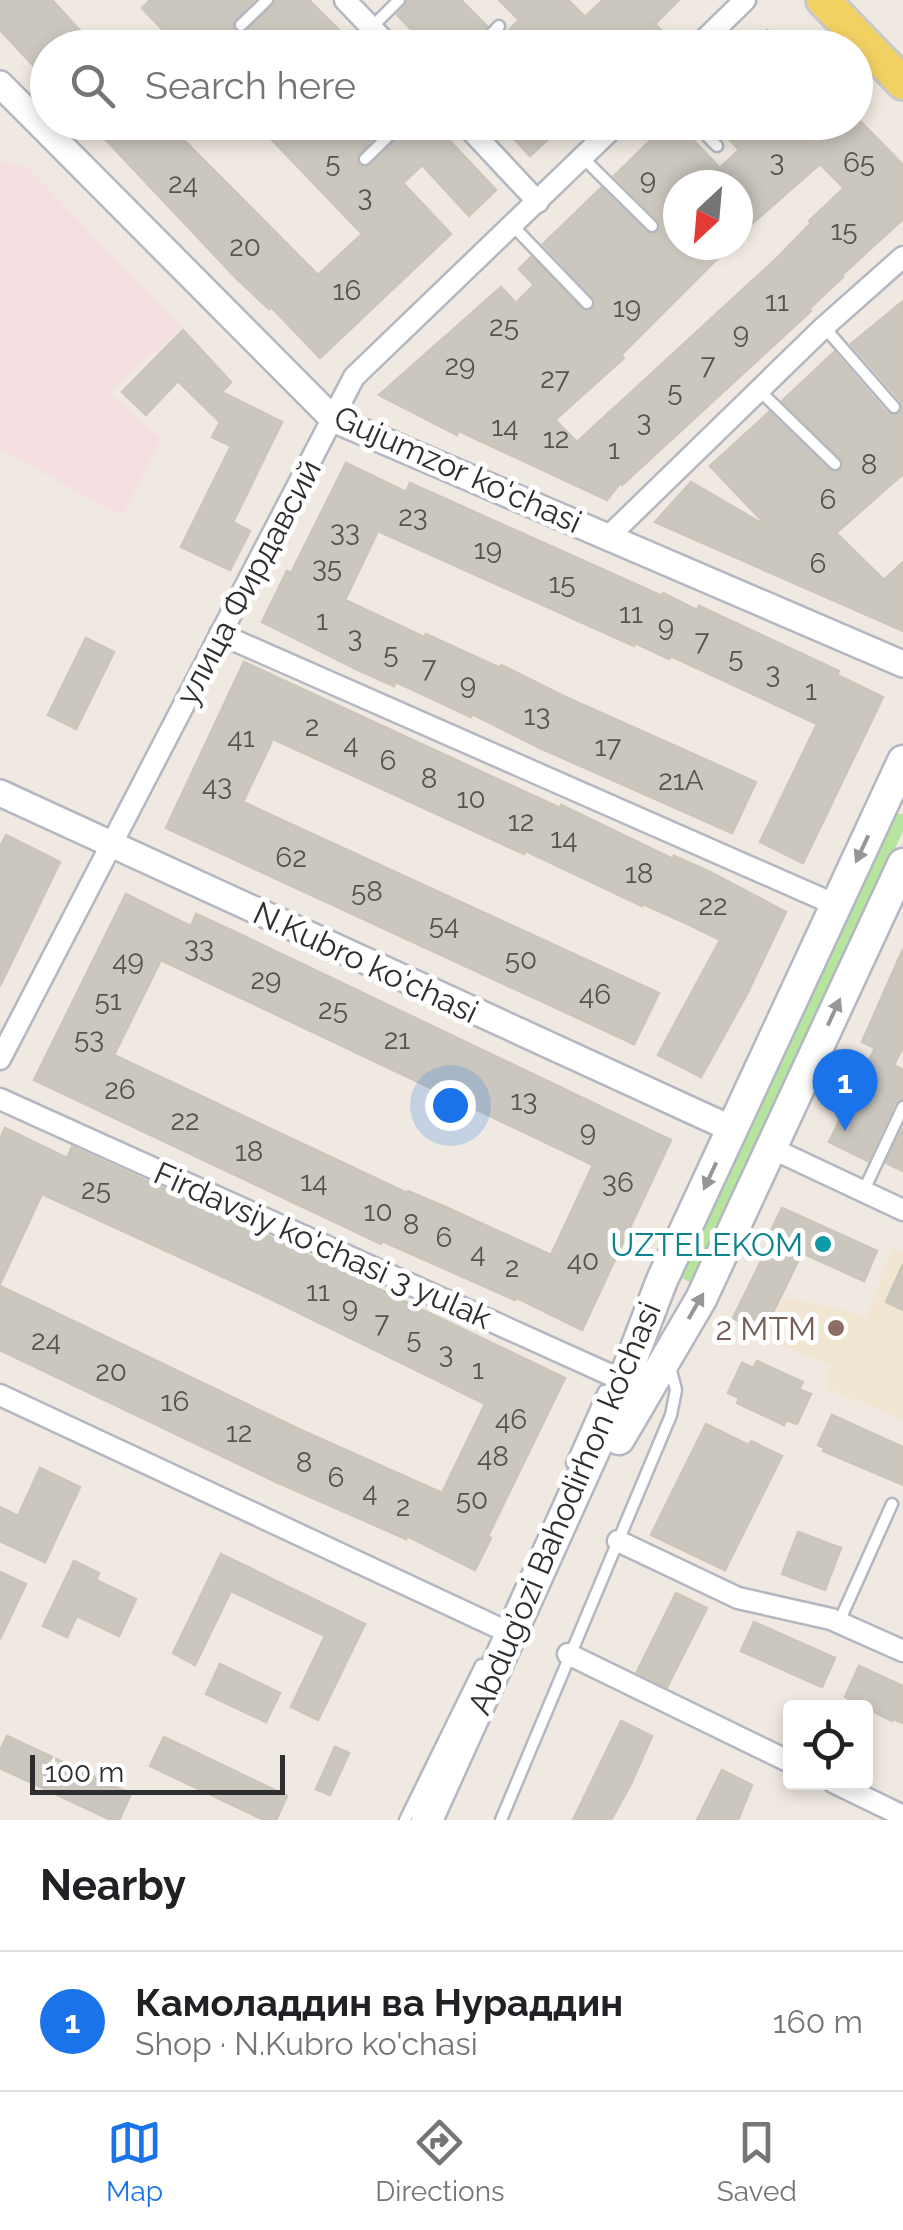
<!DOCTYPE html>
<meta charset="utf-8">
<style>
:root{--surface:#fff;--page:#f6f6f6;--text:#202124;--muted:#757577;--line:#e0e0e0;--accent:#1a73e8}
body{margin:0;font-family:Raleway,sans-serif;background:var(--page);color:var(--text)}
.controls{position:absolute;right:30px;bottom:30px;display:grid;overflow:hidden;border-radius:10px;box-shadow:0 5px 15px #0003}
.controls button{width:90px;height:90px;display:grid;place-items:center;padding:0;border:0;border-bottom:2px solid var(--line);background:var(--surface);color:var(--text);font:50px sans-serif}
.compass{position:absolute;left:663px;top:170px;width:90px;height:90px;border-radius:50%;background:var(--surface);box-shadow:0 5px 15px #0003;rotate:206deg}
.scale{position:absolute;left:30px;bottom:25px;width:255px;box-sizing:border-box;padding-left:10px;border:5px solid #2e2e2e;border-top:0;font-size:28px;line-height:35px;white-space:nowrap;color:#2e2e2e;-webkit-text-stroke:8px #fff;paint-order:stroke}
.you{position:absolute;left:450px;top:1105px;width:35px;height:35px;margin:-25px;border:8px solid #fff;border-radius:50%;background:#1a73e8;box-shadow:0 0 0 15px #1a73e833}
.badge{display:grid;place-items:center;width:65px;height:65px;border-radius:50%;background:var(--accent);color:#fff;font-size:32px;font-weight:700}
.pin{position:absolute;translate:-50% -82px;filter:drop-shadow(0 2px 5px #0008)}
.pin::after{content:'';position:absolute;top:52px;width:35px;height:30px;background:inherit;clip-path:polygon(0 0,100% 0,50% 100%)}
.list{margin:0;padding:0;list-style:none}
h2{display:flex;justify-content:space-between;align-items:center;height:130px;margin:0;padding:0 40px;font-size:42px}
h2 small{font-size:32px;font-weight:400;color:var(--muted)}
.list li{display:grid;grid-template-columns:65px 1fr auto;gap:30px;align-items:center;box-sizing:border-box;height:140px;padding:0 40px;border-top:2px solid var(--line)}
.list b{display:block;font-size:38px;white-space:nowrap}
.list p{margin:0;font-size:32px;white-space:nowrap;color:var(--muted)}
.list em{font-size:32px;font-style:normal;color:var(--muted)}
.icon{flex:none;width:55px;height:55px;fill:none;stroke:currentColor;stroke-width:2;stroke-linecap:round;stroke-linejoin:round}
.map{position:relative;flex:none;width:903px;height:1820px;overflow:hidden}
.search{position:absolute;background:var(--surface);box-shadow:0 5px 15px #0003;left:30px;right:30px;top:30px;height:110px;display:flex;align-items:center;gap:25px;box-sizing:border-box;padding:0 35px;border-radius:55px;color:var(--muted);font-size:38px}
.sheet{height:270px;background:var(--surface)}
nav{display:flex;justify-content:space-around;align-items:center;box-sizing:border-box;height:140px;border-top:2px solid var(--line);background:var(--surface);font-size:28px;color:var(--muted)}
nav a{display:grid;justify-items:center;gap:5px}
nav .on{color:var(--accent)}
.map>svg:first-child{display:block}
</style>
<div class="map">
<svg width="903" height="1820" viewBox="0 0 903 1820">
<rect width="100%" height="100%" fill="#efe9e1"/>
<!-- education -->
<polygon fill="#f0e6d1" points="892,1247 903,1252 903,1420 828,1388 829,1365 763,1338 784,1298 849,1311 867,1318"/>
<!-- medical -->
<polygon fill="#f5dfe0" points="0,161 28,168 182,328 108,392 161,438 122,516 0,449"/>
<!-- green -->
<polygon fill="#b6e59e" points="897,814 903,814 903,831 692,1283 677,1276"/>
<!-- building -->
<g fill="#cbc7bf" stroke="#cbc5ba" stroke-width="2.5" fill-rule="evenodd">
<polygon points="0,0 52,0 96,48 48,48 48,81 0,30"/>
<polygon points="150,0 254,0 233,22 234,30 242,34 273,6 276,0 309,0 347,38 337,48 180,48 142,8"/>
<polygon points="408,0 461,0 487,26 469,48 429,48 397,15"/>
<polygon points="499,0 568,0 585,17 603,0 679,0 655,24 661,30 643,48 559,48 550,38 540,48 491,48 519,20"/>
<polygon points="767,30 785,48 749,48"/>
<polygon points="89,122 166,122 318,275 362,234 255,122 390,122 357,156 358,164 366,168 412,122 432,122 496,190 469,216 422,165 403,183 451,234 320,358 271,307 269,309 237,279"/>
<polygon points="498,122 549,122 557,131 530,156"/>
<path d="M669 122H676L720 168 739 150 713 122H861L903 165V219L842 275 843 277 809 309 811 311 622 485 620 483 607 500 459 431 457 435 379 395 501 287 516 303 534 285 519 269 531 257 581 309 592 310 596 304 594 298 543 244 601 188 646 232 657 233 661 227 659 221 614 176ZM820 164 844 188 809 221 811 223 776 259 577 442 555 420 624 358 621 355 731 245H678V185H738V236Z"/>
<polygon points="903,301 903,474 836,533 884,580 903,562 903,631 655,522 691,482 768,527 710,466 769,412 829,470 840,471 844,465 841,458 782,401 834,352 887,413 899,414 902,409 901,401 851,344"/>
<polygon points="183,330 231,382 222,392 282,422 233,522 250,531 230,570 181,547 231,446 212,437 220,422 178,381 146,415 122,392"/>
<polygon points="346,463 406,492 410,483 662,596 663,593 697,610 699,606 839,671 837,675 883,697 803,863 760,842 817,724 671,656 669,659 635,643 634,646 378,531 345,600 424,637 426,634 500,668 501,665 570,699 756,782 732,833 540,748 472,714 471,717 396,682 394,686 358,670 262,622 287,571 291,573"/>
<polygon points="86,638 114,652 76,729 48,715"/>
<polygon points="244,662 560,808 561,805 673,859 674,856 710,872 786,912 747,994 701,1077 658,1055 720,940 681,921 643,904 642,906 526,851 524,854 273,739 243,802 659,993 634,1044 166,828"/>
<polygon points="6,835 60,862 0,986 0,847"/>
<path d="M126 894 191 926 196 914 231 930 671 1140 582 1330 517 1298 515 1300 382 1241 381 1244 34 1080ZM161 960 593 1165 551 1255 441 1205 408 1191 407 1193 114 1055Z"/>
<polygon points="903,949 903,1047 894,1065 903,1070 903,1098 895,1103 868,1161 829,1142 875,1048 862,1042"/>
<polygon points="5,1128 67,1158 72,1147 283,1243 565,1378 488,1536 491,1538 475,1570 407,1536 406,1539 274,1481 0,1350 0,1286 301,1430 442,1493 485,1404 258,1293 42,1194 0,1284 0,1139"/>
<polygon points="903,1128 903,1171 886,1163"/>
<polygon points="782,1208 877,1251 864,1281 802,1253 763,1333 733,1318 772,1239 768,1237"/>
<polygon points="903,1264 903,1310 886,1302"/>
<polygon points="757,1361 803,1382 799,1389 811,1394 797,1424 786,1420 784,1425 737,1403 739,1398 728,1393 742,1363 753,1368"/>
<polygon points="832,1415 903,1447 903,1485 823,1451 825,1448 818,1445"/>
<polygon points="706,1424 749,1445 751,1441 782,1456 725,1570 651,1535"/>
<polygon points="40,1468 80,1487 45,1562 0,1541 0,1507 18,1516"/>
<polygon points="798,1532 841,1548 825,1590 782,1574"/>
<polygon points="221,1554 365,1624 318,1720 291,1707 325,1636 231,1591 195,1665 173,1653"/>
<polygon points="74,1561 99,1573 96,1580 136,1599 119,1636 77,1616 67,1637 43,1626"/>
<polygon points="0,1572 26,1584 0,1639"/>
<polygon points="676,1593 707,1608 667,1687 637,1672"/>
<polygon points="754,1622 835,1658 822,1687 741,1651"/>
<polygon points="220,1664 280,1693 266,1722 206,1694"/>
<polygon points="859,1666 903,1686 903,1723 893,1719 892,1721 845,1697"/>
<polygon points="621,1721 652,1736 631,1784 611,1820 573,1820"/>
<polygon points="7,1736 131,1794 119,1820 111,1820 0,1768 0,1751"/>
<polygon points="164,1737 287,1796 276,1820 264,1820 150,1766"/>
<polygon points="335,1747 349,1753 330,1795 316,1789"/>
<polygon points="722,1770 752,1785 738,1820 697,1820"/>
</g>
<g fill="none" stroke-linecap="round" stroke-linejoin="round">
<!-- service casing -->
<g stroke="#b4b7c1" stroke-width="15">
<g id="service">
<polyline points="241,25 267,0"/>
<polyline points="351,48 399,0"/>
<polyline points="478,48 499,26"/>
<polyline points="693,122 717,146"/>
<polyline points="583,158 652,226"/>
<polyline points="365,159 403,122"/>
<polyline points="513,226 587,303"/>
<polyline points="824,327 894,407"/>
<polyline points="760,391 835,464"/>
<polyline points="864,1190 903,1107"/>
<polyline points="572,1463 604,1391"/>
<polyline points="839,1622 892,1504"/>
<polyline points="405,1820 481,1665"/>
<polyline points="501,1820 671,1415 676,1390 670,1367"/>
</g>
</g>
<!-- minor casing -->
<g stroke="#b4b7c1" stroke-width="25">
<g id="minor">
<polyline points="345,0 391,48"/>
<polyline points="696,48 745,0"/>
<polyline points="463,122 538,202"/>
<polyline points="609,536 824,327 903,257"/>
<polyline points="220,634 836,905"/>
<polyline points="0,1059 354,377 619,122"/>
<polyline points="0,1099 635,1386"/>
<polyline points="771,1148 903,1210"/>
<polyline points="0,1395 499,1628"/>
<polyline points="618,1541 738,1598 831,1619 903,1651"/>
<polyline points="568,1654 790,1762"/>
<polyline points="833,1782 903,1816"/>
</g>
</g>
<!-- tertiary casing -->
<g stroke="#b4b7c1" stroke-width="30">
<g id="tertiary">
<polyline points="0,84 333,419 903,664"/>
<polyline points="0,793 732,1129"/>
</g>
</g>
<!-- secondary casing -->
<g stroke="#b4b7c1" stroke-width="35">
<g id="secondary">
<polyline points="619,1439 701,1299 903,864"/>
<polyline points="427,1820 611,1413 662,1280 903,761"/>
</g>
</g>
<!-- primary casing -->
<g stroke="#c9c9c9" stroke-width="38">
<polyline id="primary" points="823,0 903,83"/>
</g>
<!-- service -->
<use href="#service" stroke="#fff" stroke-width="10"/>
<!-- minor -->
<use href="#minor" stroke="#fff" stroke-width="20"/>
<!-- tertiary -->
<use href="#tertiary" stroke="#fff" stroke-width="25"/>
<!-- secondary -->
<use href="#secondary" stroke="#fff" stroke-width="30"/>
<!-- primary -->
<use href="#primary" stroke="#f2d163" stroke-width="32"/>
</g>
<!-- one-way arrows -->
<defs><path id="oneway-solid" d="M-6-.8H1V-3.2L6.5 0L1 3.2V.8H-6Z" transform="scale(2.5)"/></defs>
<g fill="#969696">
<use href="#oneway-solid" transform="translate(862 849) rotate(115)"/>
<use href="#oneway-solid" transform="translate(834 1012) rotate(-65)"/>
<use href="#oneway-solid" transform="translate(710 1176) rotate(115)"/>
<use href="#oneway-solid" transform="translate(696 1306) rotate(-60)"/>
</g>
<!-- markers -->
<circle fill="#0f9aa8" stroke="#fff" stroke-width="4" cx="823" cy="1244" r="10"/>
<circle fill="#8d6e63" stroke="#fff" stroke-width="4" cx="836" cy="1328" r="10"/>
<g text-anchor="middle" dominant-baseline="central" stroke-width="10" stroke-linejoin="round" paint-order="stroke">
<!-- number labels -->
<g font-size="28" fill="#555452">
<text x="777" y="161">3</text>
<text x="333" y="162">5</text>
<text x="859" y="162">65</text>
<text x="648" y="179">9</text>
<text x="183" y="183">24</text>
<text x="365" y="196">3</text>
<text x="844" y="230">15</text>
<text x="245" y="246">20</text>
<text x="347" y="290">16</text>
<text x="777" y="301">11</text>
<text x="627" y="307">19</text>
<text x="504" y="326">25</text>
<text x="741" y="333">9</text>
<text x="708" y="364">7</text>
<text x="460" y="365">29</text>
<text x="555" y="378">27</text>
<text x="675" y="391">5</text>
<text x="644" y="421">3</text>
<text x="505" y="426">14</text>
<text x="556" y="438">12</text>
<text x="614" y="449">1</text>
<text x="869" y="464">8</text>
<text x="828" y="499">6</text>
<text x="413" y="516">23</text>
<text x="345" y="531">33</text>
<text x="488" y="549">19</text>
<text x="818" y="563">6</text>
<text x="327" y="567">35</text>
<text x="562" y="583">15</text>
<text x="631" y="613">11</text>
<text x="322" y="620">1</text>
<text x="666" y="626">9</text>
<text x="355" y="637">3</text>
<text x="702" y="640">7</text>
<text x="391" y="653">5</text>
<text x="736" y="657">5</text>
<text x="429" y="667">7</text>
<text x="773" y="673">3</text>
<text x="468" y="684">9</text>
<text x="811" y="690">1</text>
<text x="537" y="715">13</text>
<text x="312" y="726">2</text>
<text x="241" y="737">41</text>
<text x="351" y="743">4</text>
<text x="608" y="746">17</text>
<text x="388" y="760">6</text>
<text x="429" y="778">8</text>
<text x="681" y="780">21A</text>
<text x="217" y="785">43</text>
<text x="471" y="798">10</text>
<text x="521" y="821">12</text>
<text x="564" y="838">14</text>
<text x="291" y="857">62</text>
<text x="639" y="873">18</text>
<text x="367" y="891">58</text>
<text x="713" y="905">22</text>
<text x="444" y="924">54</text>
<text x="199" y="947">33</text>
<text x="521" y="959">50</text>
<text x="128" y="960">49</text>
<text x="266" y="979">29</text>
<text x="595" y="994">46</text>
<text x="108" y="1000">51</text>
<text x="333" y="1009">25</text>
<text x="89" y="1038">53</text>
<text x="397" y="1039">21</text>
<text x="120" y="1089">26</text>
<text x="524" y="1100">13</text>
<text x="185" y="1120">22</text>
<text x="588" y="1131">9</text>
<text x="249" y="1151">18</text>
<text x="314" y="1181">14</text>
<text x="618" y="1182">36</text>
<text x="96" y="1189">25</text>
<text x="378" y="1211">10</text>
<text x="411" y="1224">8</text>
<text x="444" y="1237">6</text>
<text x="478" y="1252">4</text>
<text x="583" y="1260">40</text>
<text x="512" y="1267">2</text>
<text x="318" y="1291">11</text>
<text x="350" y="1307">9</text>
<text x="382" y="1322">7</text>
<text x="414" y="1338">5</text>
<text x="46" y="1340">24</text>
<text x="446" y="1353">3</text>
<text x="478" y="1369">1</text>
<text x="111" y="1371">20</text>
<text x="175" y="1401">16</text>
<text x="511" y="1419">46</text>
<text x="239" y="1432">12</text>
<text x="493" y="1456">48</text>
<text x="304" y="1462">8</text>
<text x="336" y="1477">6</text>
<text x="370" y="1491">4</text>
<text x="472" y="1499">50</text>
<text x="403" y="1506">2</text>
</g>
<!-- street labels -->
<g font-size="32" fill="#2e2e2e" stroke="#fff">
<text transform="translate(458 469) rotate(24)">Gujumzor ko'chasi</text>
<text transform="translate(248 582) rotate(-62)">улица Фирдавсий</text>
<text transform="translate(366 962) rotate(25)">N.Kubro ko'chasi</text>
<text transform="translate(323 1245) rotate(24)">Firdavsiy ko'chasi 3 yulak</text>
<text transform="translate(564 1508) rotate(-67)">Abdug’ozi Bahodirhon ko’chasi</text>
</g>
<!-- culture labels -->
<g font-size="32" fill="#0d838f" stroke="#fff" text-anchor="end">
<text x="803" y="1244">UZTELEKOM</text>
</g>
<!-- education labels -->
<g font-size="32" fill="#785e54" stroke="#fff" text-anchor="end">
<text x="816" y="1328">2 MTM</text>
</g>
</g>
</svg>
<div class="controls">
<button><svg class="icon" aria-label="locate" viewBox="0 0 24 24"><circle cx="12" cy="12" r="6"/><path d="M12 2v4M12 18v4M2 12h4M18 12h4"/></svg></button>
</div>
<svg class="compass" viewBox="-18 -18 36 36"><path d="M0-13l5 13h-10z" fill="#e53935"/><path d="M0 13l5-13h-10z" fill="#757577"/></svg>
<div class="scale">100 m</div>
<div class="you"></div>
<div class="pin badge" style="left:845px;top:1131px">1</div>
<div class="search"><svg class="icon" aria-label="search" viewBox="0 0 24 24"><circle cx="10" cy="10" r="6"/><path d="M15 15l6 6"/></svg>Search here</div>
</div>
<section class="sheet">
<h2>Nearby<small></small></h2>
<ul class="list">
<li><span class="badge">1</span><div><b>Камоладдин ва Нураддин</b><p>Shop · N.Kubro ko'chasi</p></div><em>160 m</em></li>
</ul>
</section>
<nav>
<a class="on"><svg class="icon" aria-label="map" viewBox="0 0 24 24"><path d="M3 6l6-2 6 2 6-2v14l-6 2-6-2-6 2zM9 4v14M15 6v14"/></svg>Map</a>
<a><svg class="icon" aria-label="directions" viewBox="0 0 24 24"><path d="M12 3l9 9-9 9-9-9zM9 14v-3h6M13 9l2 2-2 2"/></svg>Directions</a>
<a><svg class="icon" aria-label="saved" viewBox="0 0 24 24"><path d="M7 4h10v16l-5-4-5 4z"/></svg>Saved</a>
</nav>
